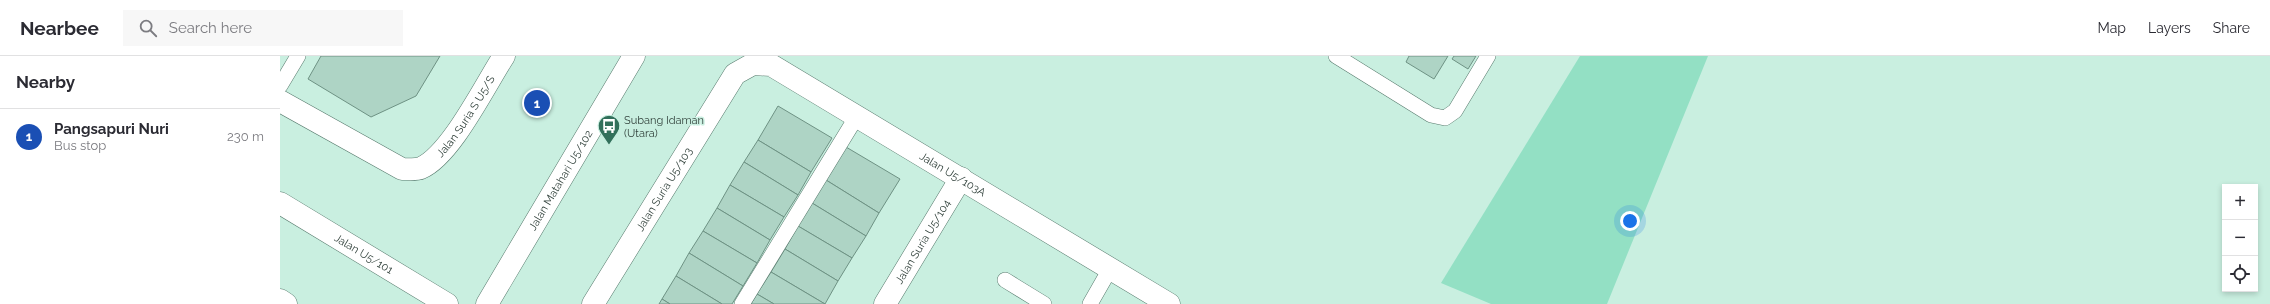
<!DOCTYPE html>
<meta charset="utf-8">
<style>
:root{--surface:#fff;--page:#f7f7f7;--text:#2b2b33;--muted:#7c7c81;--line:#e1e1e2;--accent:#d93025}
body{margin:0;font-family:Raleway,sans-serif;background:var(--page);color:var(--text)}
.controls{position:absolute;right:12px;bottom:12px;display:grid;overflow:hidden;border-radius:0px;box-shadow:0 2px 6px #0003}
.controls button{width:36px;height:36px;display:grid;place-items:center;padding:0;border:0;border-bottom:1px solid var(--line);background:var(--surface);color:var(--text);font:20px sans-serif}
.you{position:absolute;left:1350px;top:165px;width:14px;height:14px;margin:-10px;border:3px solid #fff;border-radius:50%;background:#1a73e8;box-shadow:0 0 0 6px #1a73e833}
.badge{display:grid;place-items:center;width:26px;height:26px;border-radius:50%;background:var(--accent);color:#fff;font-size:13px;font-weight:700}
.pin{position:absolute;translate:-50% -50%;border:2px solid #fff;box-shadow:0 1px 4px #0006}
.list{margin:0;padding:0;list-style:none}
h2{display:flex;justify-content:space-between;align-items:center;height:52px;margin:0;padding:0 16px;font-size:17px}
h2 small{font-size:13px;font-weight:400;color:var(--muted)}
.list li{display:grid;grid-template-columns:26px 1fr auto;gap:12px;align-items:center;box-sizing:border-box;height:56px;padding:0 16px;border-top:1px solid var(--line)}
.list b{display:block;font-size:15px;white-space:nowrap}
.list p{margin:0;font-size:13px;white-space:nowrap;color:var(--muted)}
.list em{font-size:13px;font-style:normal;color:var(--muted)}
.icon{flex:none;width:22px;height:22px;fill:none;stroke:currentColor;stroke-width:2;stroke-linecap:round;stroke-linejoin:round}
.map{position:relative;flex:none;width:1990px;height:248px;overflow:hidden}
header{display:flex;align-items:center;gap:24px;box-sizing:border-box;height:56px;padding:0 20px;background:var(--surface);border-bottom:1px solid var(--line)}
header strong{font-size:19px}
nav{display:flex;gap:22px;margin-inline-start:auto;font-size:14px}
.search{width:280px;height:36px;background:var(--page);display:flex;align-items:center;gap:10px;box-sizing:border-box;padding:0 14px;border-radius:0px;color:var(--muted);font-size:15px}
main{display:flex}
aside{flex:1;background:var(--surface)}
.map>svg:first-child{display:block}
</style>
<header>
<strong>Nearbee</strong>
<div class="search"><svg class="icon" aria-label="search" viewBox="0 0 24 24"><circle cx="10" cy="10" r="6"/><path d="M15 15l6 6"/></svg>Search here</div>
<nav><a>Map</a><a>Layers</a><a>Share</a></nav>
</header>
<main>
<aside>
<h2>Nearby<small></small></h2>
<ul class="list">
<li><span class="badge" style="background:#1a4fb4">1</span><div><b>Pangsapuri Nuri</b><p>Bus stop</p></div><em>230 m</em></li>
</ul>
</aside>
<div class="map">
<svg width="1990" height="248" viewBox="0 0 1990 248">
<rect width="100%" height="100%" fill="#c9efe0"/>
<!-- green -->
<polygon fill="#93e0c4" points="1300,0 1428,0 1327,248 1211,248 1161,227"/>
<!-- building -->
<g fill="#aed4c5" stroke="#6e9284">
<polygon points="41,0 160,0 136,40 91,61 28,23"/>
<polygon points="1129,0 1168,0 1154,23 1126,6"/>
<polygon points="1174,0 1196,0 1188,13 1172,3"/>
<polygon points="498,50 552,82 531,116 478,84"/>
<polygon points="478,84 531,116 518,139 464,106"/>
<polygon points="566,91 620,123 599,157 546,124"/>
<polygon points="464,106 518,139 504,161 450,129"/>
<polygon points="546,124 599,157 586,180 532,147"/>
<polygon points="450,129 504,161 490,184 437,152"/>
<polygon points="532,147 586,180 572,202 518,170"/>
<polygon points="437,152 490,184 477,207 423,175"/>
<polygon points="518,170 572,202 558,225 505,193"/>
<polygon points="423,175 477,207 463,230 409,197"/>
<polygon points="505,193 558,225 545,248 491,216"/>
<polygon points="409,197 463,230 452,248 442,248 396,220"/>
<polygon points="491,216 545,248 494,248 477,238"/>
<polygon points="396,220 442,248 390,248 382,243"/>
<polygon points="477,238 494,248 471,248"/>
<polygon points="382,243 390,248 379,248"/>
</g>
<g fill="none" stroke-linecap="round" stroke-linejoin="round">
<!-- service casing -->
<g stroke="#577a6d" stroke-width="16">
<g id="service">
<polyline points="1056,0 1151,59 1165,62 1175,55 1208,0"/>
<polyline points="0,30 18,0"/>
<polyline points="725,224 764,248"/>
<polyline points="462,248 577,60"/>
<polyline points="810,248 830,213"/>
</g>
</g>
<!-- minor casing -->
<g stroke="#577a6d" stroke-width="23">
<g id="minor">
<path id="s1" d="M0 45 122 113C128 113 136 114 141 112 171 99 205 29 224 0"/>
<path id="s2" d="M0 147 167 248"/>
<polyline points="0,244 6,248"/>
<path id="s3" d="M207 248 354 0"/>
<path id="s4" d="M313 248 455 18 473 8 491 9 889 248"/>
<path id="s5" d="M605 248 681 122"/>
</g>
</g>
<!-- service -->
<use href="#service" stroke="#fff" stroke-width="15"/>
<!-- minor -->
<use href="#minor" stroke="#fff" stroke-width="22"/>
</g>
<!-- icons -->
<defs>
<g id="bus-pin" transform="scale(1.15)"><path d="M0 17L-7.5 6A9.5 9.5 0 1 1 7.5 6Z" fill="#32705b" stroke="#c9efe0"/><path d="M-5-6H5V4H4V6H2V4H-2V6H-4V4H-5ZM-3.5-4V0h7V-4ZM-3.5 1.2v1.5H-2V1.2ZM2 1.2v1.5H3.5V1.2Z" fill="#fff"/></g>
</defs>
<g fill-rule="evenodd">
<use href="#bus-pin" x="329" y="70"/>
</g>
<g text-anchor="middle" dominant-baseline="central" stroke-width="3" stroke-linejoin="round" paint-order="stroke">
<!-- street labels -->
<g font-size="11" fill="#31413b" stroke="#c9efe0">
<text stroke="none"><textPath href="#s1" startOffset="228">Jalan Suria S U5/S</textPath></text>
<text stroke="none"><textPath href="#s4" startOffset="521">Jalan U5/103A</textPath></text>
<text stroke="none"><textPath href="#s3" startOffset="144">Jalan Matahari U5/102</textPath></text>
<text stroke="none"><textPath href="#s4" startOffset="135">Jalan Suria U5/103</textPath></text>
<text stroke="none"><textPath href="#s5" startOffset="73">Jalan Suria U5/104</textPath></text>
<text stroke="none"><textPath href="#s2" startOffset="98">Jalan U5/101</textPath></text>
</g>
<!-- poi labels -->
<g font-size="11" fill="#31413b" stroke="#c9efe0" text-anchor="start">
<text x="344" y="64">Subang Idaman<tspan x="344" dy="13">(Utara)</tspan></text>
</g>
</g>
</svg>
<div class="controls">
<button>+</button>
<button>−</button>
<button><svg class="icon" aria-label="locate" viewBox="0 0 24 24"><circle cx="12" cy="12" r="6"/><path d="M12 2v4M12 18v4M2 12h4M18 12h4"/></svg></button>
</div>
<div class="you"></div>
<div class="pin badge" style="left:257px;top:47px;background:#1a4fb4">1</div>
</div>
</main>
